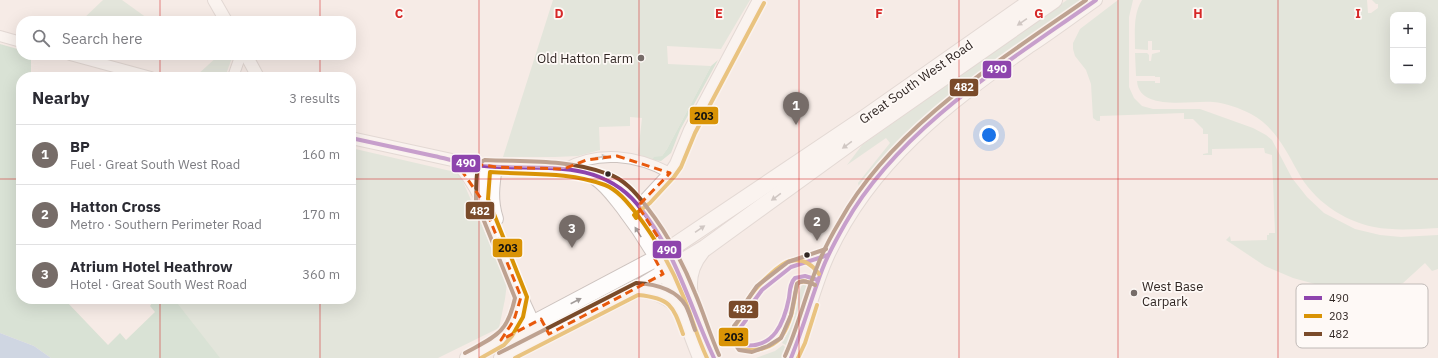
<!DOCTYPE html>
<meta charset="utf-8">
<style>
:root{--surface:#fff;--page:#f2f2f3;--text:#2b2b33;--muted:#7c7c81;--line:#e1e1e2;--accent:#766c68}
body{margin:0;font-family:"IBM Plex Sans",sans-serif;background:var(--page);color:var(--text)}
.controls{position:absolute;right:12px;top:12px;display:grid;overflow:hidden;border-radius:8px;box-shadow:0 4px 16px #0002}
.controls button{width:36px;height:36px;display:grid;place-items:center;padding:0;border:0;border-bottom:1px solid var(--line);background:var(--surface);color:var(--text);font:20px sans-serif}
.you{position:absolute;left:989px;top:135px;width:14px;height:14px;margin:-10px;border:3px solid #fff;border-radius:50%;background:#1a73e8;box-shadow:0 0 0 6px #1a73e833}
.badge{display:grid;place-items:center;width:26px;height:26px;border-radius:50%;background:var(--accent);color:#fff;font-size:13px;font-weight:700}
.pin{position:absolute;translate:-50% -33px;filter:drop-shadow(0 1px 2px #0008)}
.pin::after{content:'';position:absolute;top:21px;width:14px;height:12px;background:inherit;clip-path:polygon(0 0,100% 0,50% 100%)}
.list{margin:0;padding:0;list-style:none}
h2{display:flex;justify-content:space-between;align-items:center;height:52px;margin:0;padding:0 16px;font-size:17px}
h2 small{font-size:13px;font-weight:400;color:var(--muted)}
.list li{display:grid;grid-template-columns:26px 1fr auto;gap:12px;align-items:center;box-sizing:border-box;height:60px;padding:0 16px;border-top:1px solid var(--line)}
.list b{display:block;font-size:15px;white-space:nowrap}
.list p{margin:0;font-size:13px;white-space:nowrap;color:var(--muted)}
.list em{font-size:13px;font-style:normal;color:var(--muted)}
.icon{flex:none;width:22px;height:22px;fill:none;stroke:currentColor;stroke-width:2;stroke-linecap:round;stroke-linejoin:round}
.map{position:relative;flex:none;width:1438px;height:358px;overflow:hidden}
.search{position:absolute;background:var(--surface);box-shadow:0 4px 16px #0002;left:16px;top:16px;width:340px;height:44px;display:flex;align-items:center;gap:10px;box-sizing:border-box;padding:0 14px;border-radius:16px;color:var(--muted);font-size:15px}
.panel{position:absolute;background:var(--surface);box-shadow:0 4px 16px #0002;left:16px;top:72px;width:340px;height:232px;border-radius:16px}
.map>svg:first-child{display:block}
</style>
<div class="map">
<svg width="1438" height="358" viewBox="0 0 1438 358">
<rect width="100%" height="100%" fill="#f6ebe6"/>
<!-- green -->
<g fill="#ccdece" fill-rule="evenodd">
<polygon points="103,0 122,0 147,18 145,21 81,21"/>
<polygon points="553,0 750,0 721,49 667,46 668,64 711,66 667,149 662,156 652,160 638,154 642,118 630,117 630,126 599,127 600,150 578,156 555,157 503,157"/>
<polygon points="1067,0 1085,0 1047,26 951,95 914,125 897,141 859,187 858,183 890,143 886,138 847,165 862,145"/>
<polygon points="1118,0 1133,0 1129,17 1129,87 1134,98 1142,106 1153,109 1200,109 1253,128 1266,135 1272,140 1292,178 1307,197 1324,213 1355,229 1380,235 1401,237 1438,235 1438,269 1432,271 1425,263 1403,283 1364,293 1326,287 1293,278 1265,266 1226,240 1230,236 1231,241 1267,240 1267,235 1269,235 1269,233 1275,233 1272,155 1265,153 1264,148 1212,149 1212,155 1203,155 1203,154 1208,153 1208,134 1203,134 1203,129 1193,119 1184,119 1184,113 1100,116 1100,121 1097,121 1093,118 1091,84 1086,70 1075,56 1073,49 1073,43 1080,29"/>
<path d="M1142 0H1367L1368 13H1371L1378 8V4H1376L1372 0H1438V228C1417 229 1395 231 1374 227 1343 221 1313 200 1298 172 1286 150 1274 126 1251 114 1239 108 1226 103 1213 102 1192 100 1139 112 1137 81H1155V83H1160V77H1155V76H1136L1135 53H1147L1149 55V61H1151L1152 54 1160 52V50H1152V41H1148V50L1135 49C1135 33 1133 14 1142 0ZM1393 15H1423V81H1393Z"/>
<polygon points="219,55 233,55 225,77 195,77"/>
<polygon points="351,148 455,172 461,177 507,283 505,299 499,328 438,358 219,358 173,299 351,299"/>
<polygon points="803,282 806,284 807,289 795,329 788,346 782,343 785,337 798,299 797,298"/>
<polygon points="783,345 787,349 787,354 783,358 756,358 775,351"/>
</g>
<!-- forest -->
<g fill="#b7d7c0">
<polygon points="0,44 21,50 21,55 31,55 31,77 21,77 21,299 68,299 66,301 108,345 120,333 126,340 155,312 150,306 152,303 149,299 174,299 220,358 51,358 34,346 0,333"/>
<polygon points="718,60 680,130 671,153 661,161 652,160 654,157 662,156 667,149 711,66"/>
</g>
<!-- water -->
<polygon fill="#a1bcde" points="0,333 34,346 51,358 0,358"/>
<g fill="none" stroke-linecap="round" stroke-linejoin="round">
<!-- minor casing -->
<g stroke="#cdc3bf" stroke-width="12">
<g id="minor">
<polyline points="0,36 21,42"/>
<polyline points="70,55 151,77"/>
<polyline points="233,77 240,57 242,55"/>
<path d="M564 169C598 150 637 155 670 173"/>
</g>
</g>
<!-- tertiary casing -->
<g stroke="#cdc3bf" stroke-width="14">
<g id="tertiary">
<polyline points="214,0 226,21"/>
<polyline points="246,55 258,77"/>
<path d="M351 138 475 165C509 169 546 164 579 172 588 174 606 178 614 183 645 202 676 262 689 296 698 317 704 338 714 358"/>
<path d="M455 161C480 186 490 219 502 251 513 278 524 304 537 330"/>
<path d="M496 167C493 185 491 201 497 219"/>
<path d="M595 179C606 186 614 198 622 208 645 238 665 272 679 306 686 323 692 341 699 358"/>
<polyline points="482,198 482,187 485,166"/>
<polyline points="626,213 646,199 670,173 676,164 690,130 759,0"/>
<polyline points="502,339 514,320 521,297"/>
<path d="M791 358C806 325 813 289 828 256 871 162 948 104 1029 47 1052 32 1073 16 1096 0"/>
</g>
</g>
<!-- trunk casing -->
<g stroke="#cdc3bf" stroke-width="18">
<g id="trunk">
<path d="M637 289C653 290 668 295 679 307"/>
<path d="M690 296C687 280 691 264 701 252"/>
<polyline points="468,358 655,259 862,120 1033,0"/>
<polyline points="502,358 637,289 705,248 858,137 1054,0"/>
</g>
</g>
<!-- minor -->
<use href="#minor" stroke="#fefcfb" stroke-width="10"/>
<!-- tertiary -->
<use href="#tertiary" stroke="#fefcfb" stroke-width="12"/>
<!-- trunk -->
<use href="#trunk" stroke="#fefcfb" stroke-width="16"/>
<!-- bus-1 casing -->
<g stroke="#fef9f6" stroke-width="7">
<g id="bus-1">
<path d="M351 138C379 144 406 150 434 156 448 159 461 163 475 165 531 173 595 154 637 204 676 250 689 305 714 358"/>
<path d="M818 280 805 276 795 278C790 283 790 290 789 298 784 323 774 349 743 345L739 340 740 328 746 320 751 305 762 290 791 267 828 255"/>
<path d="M791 358C803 329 811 299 822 270 828 254 837 238 845 224 899 128 1008 62 1096 0"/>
</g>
</g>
<!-- bus-2 casing -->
<g stroke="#fef9f6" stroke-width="7">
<g id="bus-2">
<polyline points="636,218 634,215 650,203 674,177 681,167 695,133 764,3"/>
<path d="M815 285C809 282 802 279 797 284 794 302 792 322 781 337 771 352 732 358 733 333 733 327 738 322 741 317 744 309 746 301 751 295 757 286 780 263 790 261 803 258 812 264 819 274"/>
<path d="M481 358 504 345 512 336 523 317 527 297 488 199 490 172C529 175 567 171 605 185 618 190 628 203 636 213 656 239 672 268 684 298 692 318 698 339 707 358"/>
<path d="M515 358 638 295C671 298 673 306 683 334"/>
<polyline points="798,358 805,343 817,305"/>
</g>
</g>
<!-- bus-3 casing -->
<g stroke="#fef9f6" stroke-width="7">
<g id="bus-3">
<path d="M815 285C809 282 802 279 797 284L791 315 781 338 768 346 752 352 739 350 733 341 734 326 741 317 746 302 757 286 788 262 826 249"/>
<path d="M465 353C496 336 507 334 515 298L476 201C476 192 476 171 479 164 481 161 482 161 485 160 526 162 568 159 608 174 624 179 636 193 646 206 667 233 683 263 695 293 704 314 710 335 719 355"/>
<path d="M499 353 636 283C655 284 676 289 686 306 690 314 692 322 695 330"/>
<path d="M785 356C798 327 805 296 817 267 823 251 831 236 840 221 891 128 1000 60 1086 0"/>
</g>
</g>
<!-- bus-1 -->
<use href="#bus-1" stroke="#8e44ad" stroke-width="4"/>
<!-- bus-2 -->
<use href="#bus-2" stroke="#d99305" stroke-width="4"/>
<!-- bus-3 -->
<use href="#bus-3" stroke="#7a4b2a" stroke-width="4"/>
</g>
<!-- one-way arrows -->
<defs><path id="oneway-solid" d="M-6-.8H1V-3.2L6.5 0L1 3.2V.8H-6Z"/></defs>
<g fill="#a29c9a">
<use href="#oneway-solid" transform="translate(1022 22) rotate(145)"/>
<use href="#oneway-solid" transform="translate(847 145) rotate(144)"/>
<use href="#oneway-solid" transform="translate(601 157) rotate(-8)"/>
<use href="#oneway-solid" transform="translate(776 197) rotate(144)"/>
<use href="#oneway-solid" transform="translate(700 229) rotate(-34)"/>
<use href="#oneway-solid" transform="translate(638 232) rotate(-122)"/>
<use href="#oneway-solid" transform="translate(576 301) rotate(-27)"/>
</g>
<!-- marked area -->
<path d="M0 0H1438V358H0ZM617 156 670 173 638 206 667 251 655 259 663 274 549 334 541 319 501 340 514 320 521 297 482 200 455 161 496 167 564 169 586 160Z" fill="#f6ebe6" fill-opacity=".55" fill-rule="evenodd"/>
<path fill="none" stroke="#e8590c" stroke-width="3" stroke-dasharray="8 5" stroke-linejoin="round" d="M617 156 670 173 638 206 667 251 655 259 663 274 549 334 541 319 501 340 514 320 521 297 482 200 455 161 496 167 564 169 586 160Z"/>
<!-- grid -->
<path fill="none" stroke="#d62828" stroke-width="1" stroke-opacity="0.55" d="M160 0V21M320 0V21M479 0V358M639 0V358M799 0V358M959 0V358M1118 0V358M1278 0V358M160 55V77M320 55V77M0 179H21M351 179H1438M160 299V358M320 299V358"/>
<!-- markers -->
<g fill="#766c68" stroke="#fef9f6" stroke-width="1.5">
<circle cx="641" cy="58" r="4"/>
<circle cx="1134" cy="293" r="4"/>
</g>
<g fill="#312724" stroke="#fef9f6" stroke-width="1.5">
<circle cx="608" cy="174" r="3.5"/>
<circle cx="807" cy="255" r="3.5"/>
</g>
<g text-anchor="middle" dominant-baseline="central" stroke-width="3.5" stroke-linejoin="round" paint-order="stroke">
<!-- poi labels -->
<g font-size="13" fill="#312724" stroke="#fef9f6" text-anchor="end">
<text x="633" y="58">Old Hatton Farm</text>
<text x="1142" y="286" text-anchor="start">West Base<tspan x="1142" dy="15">Carpark</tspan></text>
</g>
<!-- street labels -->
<g font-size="13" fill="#312724" stroke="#fef9f6">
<text transform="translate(916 82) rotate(-35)">Great South West Road</text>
</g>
</g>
<!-- legend -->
<rect x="1296" y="284" width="132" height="64" rx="6" fill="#fef9f6" stroke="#c0bab7" stroke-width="1"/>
<rect x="1304" y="296" width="18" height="4" fill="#8e44ad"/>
<rect x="1304" y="314" width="18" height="4" fill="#d99305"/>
<rect x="1304" y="332" width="18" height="4" fill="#7a4b2a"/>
<g font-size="11" fill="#312724">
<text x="1329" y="302">490</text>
<text x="1329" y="320">203</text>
<text x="1329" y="338">482</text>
</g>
<g font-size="13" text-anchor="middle" font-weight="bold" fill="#d62828" stroke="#fef9f6" stroke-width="3.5" stroke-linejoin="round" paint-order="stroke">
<text x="399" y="18">C</text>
<text x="559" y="18">D</text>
<text x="719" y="18">E</text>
<text x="879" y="18">F</text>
<text x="1039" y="18">G</text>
<text x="1198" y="18">H</text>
<text x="1358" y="18">I</text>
</g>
<g stroke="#fef9f6" stroke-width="1.5">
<rect x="982" y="60" width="30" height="19" rx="4" fill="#8e44ad"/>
<rect x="949" y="78" width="30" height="19" rx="4" fill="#7a4b2a"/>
<rect x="689" y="106" width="30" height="19" rx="4" fill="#d99305"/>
<rect x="451" y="154" width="30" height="19" rx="4" fill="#8e44ad"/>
<rect x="465" y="201" width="30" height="19" rx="4" fill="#7a4b2a"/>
<rect x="492" y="238" width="31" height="20" rx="4" fill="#d99305"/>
<rect x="652" y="240" width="30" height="19" rx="4" fill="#8e44ad"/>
<rect x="728" y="300" width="31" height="19" rx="4" fill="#7a4b2a"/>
<rect x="718" y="327" width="31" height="20" rx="4" fill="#d99305"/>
</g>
<g font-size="11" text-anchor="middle" font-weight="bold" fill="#fff">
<text x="997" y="73">490</text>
<text x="964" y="91">482</text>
<text x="466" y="167">490</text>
<text x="480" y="215">482</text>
<text x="667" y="254">490</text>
<text x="743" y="313">482</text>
</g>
<g font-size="11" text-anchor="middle" font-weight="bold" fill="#111">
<text x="704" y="120">203</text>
<text x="508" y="252">203</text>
<text x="734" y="341">203</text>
</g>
</svg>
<div class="controls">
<button>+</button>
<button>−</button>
</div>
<div class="you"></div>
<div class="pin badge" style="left:796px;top:125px">1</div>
<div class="pin badge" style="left:817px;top:241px">2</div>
<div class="pin badge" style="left:572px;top:248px">3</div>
<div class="search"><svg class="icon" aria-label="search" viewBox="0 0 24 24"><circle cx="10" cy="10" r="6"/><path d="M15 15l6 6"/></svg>Search here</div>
<section class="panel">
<h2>Nearby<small>3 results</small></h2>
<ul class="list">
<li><span class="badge">1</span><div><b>BP</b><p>Fuel · Great South West Road</p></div><em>160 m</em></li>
<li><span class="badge">2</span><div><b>Hatton Cross</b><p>Metro · Southern Perimeter Road</p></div><em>170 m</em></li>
<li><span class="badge">3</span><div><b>Atrium Hotel Heathrow</b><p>Hotel · Great South West Road</p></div><em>360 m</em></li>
</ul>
</section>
</div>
